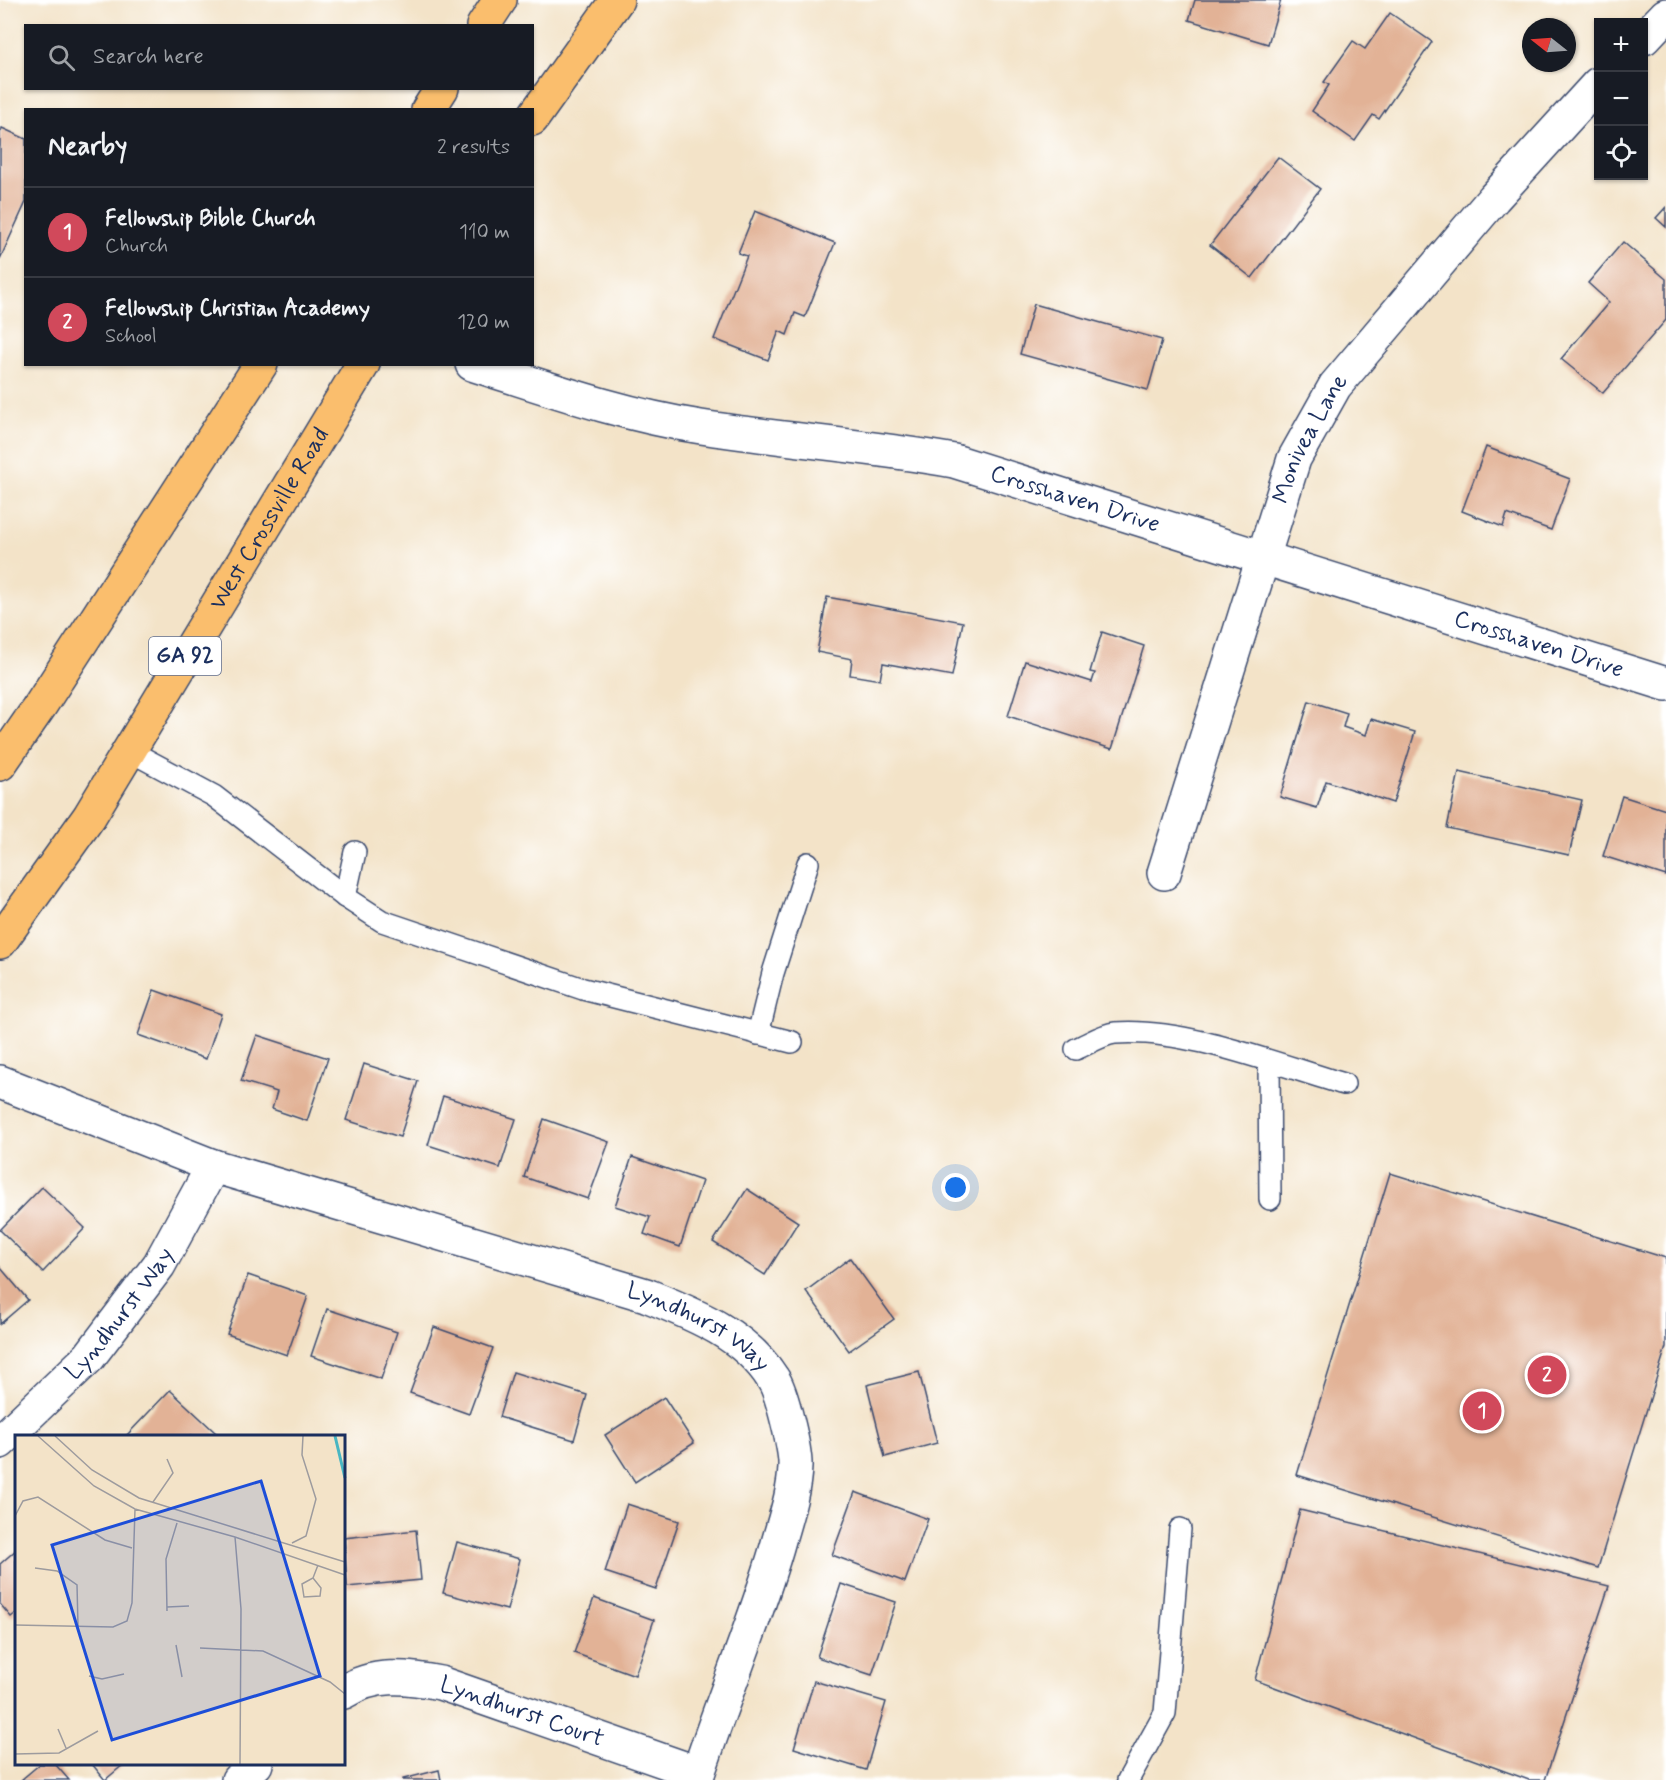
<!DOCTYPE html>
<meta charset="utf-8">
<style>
:root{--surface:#171b24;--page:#20242c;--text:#f1f3f6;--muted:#9ea1a6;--line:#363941;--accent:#d1495b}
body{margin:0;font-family:Mynerve,sans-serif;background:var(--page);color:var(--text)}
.controls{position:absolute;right:18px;top:18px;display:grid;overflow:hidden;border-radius:0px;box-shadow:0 2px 4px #0004}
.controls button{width:54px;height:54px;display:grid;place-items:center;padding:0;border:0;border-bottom:2px solid var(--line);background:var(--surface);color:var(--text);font:30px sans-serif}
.compass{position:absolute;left:1522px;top:18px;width:54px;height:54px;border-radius:50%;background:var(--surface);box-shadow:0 2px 4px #0004;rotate:287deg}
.you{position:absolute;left:956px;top:1188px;width:21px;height:21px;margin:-15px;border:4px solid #fff;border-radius:50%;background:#1a73e8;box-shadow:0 0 0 9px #1a73e833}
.badge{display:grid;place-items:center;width:39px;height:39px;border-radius:50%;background:var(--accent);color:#fff;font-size:20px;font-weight:700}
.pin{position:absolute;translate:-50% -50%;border:3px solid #fff;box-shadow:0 2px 6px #0006}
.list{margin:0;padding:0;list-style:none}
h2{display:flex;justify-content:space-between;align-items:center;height:78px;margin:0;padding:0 24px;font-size:26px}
h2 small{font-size:20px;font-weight:400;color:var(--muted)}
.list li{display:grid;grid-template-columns:39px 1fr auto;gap:18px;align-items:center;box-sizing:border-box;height:90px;padding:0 24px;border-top:2px solid var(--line)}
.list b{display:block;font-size:22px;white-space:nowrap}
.list p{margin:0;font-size:20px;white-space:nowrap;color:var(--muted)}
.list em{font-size:20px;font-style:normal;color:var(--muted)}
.icon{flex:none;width:33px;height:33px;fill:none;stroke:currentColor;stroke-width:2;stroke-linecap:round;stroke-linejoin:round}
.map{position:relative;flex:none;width:1666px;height:1780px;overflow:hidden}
.search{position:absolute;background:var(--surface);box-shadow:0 2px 4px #0004;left:24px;top:24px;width:510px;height:66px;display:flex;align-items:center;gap:15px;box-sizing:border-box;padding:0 21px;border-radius:0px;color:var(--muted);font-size:22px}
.panel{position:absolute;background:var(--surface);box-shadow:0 2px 4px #0004;left:24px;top:108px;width:510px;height:258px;border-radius:0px}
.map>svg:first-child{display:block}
</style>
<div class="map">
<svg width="1666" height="1780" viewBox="0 0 1666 1780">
<rect width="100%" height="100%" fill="#fff"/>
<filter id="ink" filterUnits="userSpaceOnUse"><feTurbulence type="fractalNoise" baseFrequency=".0167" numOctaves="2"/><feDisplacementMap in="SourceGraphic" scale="12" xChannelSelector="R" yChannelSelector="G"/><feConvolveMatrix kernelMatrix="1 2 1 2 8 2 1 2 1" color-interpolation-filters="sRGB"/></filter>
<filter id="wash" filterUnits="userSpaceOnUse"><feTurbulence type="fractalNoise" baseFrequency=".008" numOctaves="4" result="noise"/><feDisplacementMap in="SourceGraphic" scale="24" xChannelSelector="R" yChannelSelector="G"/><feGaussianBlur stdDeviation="1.35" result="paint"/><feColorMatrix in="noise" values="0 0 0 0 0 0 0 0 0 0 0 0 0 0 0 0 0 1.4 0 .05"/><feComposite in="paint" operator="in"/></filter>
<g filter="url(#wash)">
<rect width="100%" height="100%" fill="#f3e3c8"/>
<g id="blocks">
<!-- building -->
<g fill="#e2b296">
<polygon points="1195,0 1281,0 1268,44 1189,20"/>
<polygon points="1390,13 1432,42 1379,119 1373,115 1355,141 1312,111 1329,85 1324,82 1353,41 1365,49"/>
<polygon points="2,128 26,139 26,202 0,259 0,133"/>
<polygon points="1278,157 1320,189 1252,278 1210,245"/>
<polygon points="1666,207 1666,227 1656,218"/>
<polygon points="755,211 835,243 805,317 795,313 787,335 779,331 768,360 714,339 747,256 738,253"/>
<polygon points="1623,242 1666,279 1666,320 1603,393 1561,359 1609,302 1588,283"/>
<polygon points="1034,304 1162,340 1148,390 1020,354"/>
<polygon points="1486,447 1570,479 1551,530 1507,514 1503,527 1462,511"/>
<polygon points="827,597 963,622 952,676 883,663 880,680 850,675 852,659 817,652"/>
<polygon points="1102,632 1144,646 1112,749 1008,716 1025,661 1092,682 1095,673 1090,672"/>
<polygon points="1309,701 1347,713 1343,727 1366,735 1371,719 1415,732 1393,803 1326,781 1317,808 1280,797"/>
<polygon points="1459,772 1582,800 1569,855 1447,828"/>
<polygon points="1622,796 1666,810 1666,876 1603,856"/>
<polygon points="154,990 221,1014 206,1059 138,1035"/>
<polygon points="257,1035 328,1058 307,1121 272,1109 277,1092 241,1081"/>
<polygon points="364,1064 418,1081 400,1137 346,1120"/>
<polygon points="443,1096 516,1119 500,1168 428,1145"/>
<polygon points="544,1119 609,1142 588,1199 524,1177"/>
<polygon points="632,1157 702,1181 680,1247 644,1234 650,1217 615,1206"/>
<polygon points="1390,1173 1666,1258 1666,1347 1598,1568 1297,1475"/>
<polygon points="42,1187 85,1228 43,1272 0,1230"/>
<polygon points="747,1189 798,1222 765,1275 713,1242"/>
<polygon points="850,1258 894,1319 849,1351 806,1291"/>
<polygon points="0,1267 28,1300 0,1324"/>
<polygon points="248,1275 308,1296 287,1355 227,1334"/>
<polygon points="327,1309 397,1332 381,1379 311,1356"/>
<polygon points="434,1327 493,1348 469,1414 410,1393"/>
<polygon points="513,1372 587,1395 574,1440 499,1417"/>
<polygon points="919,1372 937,1443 885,1457 867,1385"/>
<polygon points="170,1390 216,1433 213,1436 126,1436"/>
<polygon points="664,1397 694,1443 635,1482 605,1435"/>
<polygon points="855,1492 928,1519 905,1582 832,1555"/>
<polygon points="627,1504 679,1521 656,1589 605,1572"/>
<polygon points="1300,1510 1609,1586 1545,1780 1529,1780 1255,1680"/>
<polygon points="416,1530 421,1580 347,1587 344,1538"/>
<polygon points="457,1542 520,1559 507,1610 443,1593"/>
<polygon points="16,1550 16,1613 11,1617 0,1604 0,1564"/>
<polygon points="841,1584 896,1602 872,1675 817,1657"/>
<polygon points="594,1598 654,1620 635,1675 574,1653"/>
<polygon points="814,1681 886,1702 866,1770 794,1748"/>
<polygon points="40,1764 55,1764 69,1780 21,1780"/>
<polygon points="92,1764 124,1764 105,1780"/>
<polygon points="439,1770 441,1780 403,1780 403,1779"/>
</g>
</g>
</g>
<g filter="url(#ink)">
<use href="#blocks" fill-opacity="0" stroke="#3b4a6e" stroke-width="1.5"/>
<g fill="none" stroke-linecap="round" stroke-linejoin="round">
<!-- lane casing -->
<g stroke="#3b4a6e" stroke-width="24">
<g id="lane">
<polyline points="128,750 214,796 345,897 382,921 583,989 792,1042"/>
<polyline points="345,897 355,852"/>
<polyline points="758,1034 773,973 808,863"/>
<path d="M1076 1049C1088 1044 1103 1034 1115 1033 1184 1027 1278 1065 1344 1084"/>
<polyline points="1269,1062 1270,1199"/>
<polyline points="1128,1780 1165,1713 1180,1529"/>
</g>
</g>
<!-- street casing -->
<g stroke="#3b4a6e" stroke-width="36">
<g id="street">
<polyline points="1644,38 1666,15"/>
<path id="s1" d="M472 364C547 388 623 415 701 427 785 440 870 446 954 461L1666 684"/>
<path id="s2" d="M1164 873 1294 459 1335 386 1494 198 1598 84"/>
<path id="s3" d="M0 1082 213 1166 646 1295C693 1314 745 1334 773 1379 782 1392 796 1452 795 1467 794 1494 784 1521 777 1547 754 1626 721 1702 696 1780"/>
<path id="s4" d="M0 1442 89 1357 159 1265 213 1166"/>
<path id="s5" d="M344 1692C373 1673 407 1676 440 1683L698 1773"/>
<polyline points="238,1780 256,1764"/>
</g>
</g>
<!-- primary casing -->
<g stroke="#3b4a6e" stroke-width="36">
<g id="primary">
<polyline points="483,26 500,0"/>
<polyline points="428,110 442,88"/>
<polyline points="532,119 617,0"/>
<polyline points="0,764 40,706 261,364"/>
<path id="s6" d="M0 942 89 817 363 364"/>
</g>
</g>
<!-- lane -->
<use href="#lane" stroke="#fff" stroke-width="21"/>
<!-- street -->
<use href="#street" stroke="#fff" stroke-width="33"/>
<!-- primary -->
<use href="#primary" stroke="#fabe6d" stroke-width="33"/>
</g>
</g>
<g text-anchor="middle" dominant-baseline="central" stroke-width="4.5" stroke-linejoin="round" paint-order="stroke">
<!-- shield labels -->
<rect fill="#fff" stroke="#5f6d8e" stroke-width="1.5" x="149" y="637" width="72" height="38" rx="4.5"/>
<g font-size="22" font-weight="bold" fill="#1b2f5e">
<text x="185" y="656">GA 92</text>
</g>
<!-- street labels -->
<g font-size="24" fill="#1b2f5e" stroke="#fff">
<text stroke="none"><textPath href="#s2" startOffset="459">Monivea Lane</textPath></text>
<text stroke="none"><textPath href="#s1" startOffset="620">Crosshaven Drive</textPath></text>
<text stroke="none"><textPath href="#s6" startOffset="502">West Crossville Road</textPath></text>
<text stroke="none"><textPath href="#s1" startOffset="1106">Crosshaven Drive</textPath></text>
<text stroke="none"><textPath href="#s4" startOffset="176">Lyndhurst Way</textPath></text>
<text stroke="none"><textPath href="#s3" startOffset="742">Lyndhurst Way</textPath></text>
<text stroke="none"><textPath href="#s5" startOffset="186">Lyndhurst Court</textPath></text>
</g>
</g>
<!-- overview -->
<g transform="translate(15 1435)">
<rect width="330" height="330" fill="#f3e3c8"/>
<path fill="none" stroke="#48b6c2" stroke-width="3" d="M320 1 330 43"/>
<path fill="none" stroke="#9d9b9e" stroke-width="1.5" d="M23 1 79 51 120 74 220 102 330 140M40 1 77 35 124 63 330 127M138 67 158 38 152 24M0 81 8 66 23 62 90 105 117 113M220 102 226 174 225 329M277 108 291 101 301 64 287 20 288 1M20 133 42 136 62 150 63 191M298 143 306 153 305 161 289 162 287 149 298 143 303 130M152 172 174 171M152 176 151 124 162 88M0 190 98 192 112 186 117 168 120 74M161 210 167 242M185 213 248 216 315 247 330 259M74 241 87 244 109 239M43 294 51 313M0 319 44 318 83 296"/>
<path fill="#1d4ed8" fill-opacity="0.15" stroke="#1d4ed8" stroke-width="3" d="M246 46 305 241 97 305 37 110Z"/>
<rect width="330" height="330" fill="none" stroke="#1b2f5e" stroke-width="3"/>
</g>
</svg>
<div class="controls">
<button>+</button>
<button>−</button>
<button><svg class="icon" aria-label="locate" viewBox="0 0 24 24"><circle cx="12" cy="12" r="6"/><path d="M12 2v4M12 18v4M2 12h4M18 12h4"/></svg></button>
</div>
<svg class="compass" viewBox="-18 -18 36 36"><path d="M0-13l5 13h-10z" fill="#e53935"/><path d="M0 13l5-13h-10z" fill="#9ea1a6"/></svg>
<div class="you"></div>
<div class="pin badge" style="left:1482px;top:1411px">1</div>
<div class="pin badge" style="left:1547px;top:1375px">2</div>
<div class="search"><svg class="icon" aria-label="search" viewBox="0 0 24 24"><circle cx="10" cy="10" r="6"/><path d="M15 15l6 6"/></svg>Search here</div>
<section class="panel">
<h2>Nearby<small>2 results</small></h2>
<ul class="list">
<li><span class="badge">1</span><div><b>Fellowship Bible Church</b><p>Church</p></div><em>110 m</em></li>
<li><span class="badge">2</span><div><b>Fellowship Christian Academy</b><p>School</p></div><em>120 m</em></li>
</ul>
</section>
</div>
